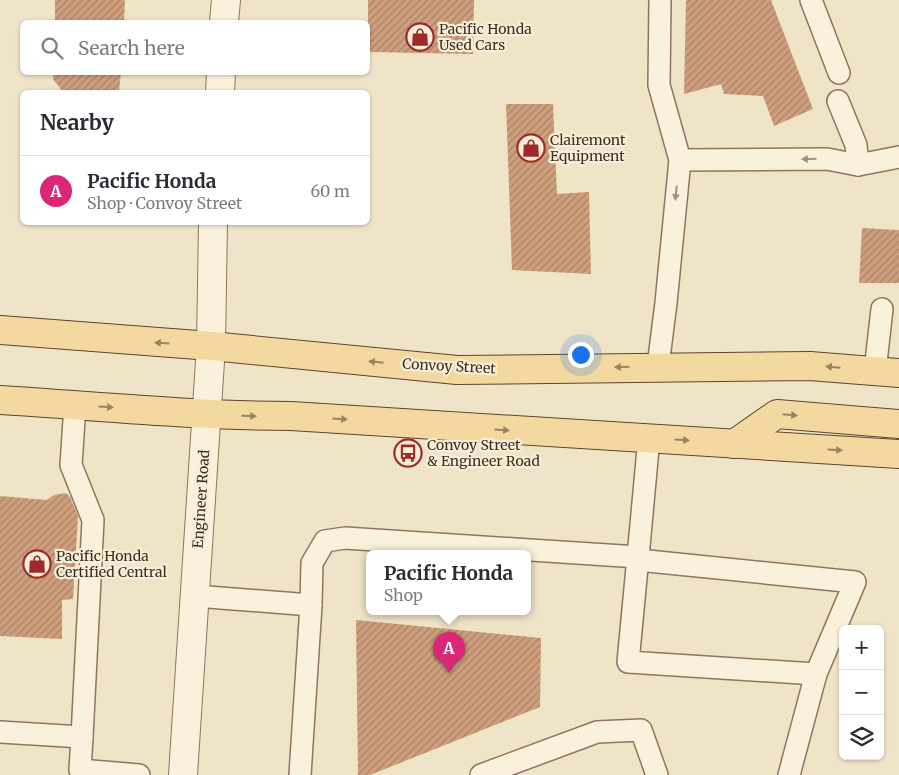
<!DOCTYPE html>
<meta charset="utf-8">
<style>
:root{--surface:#fff;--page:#f2f2f3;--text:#2b2b33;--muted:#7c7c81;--line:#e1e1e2;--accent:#db2777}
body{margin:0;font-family:Merriweather,serif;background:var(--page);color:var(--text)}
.controls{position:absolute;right:15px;bottom:15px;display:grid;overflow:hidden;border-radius:8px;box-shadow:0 1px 4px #0004}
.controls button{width:45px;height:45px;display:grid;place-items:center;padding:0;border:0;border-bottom:1px solid var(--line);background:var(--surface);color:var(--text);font:25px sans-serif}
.you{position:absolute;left:580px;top:354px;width:18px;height:18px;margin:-12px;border:4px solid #fff;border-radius:50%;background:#1a73e8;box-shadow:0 0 0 8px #1a73e833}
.badge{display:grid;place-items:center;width:32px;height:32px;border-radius:50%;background:var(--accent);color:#fff;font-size:16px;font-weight:700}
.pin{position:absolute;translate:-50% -41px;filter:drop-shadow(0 1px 2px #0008)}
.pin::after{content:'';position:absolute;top:26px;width:18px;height:15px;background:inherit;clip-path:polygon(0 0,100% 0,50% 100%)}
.popup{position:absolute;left:366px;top:550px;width:165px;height:65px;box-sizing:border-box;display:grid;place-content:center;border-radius:8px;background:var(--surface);filter:drop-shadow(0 1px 4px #0005);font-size:16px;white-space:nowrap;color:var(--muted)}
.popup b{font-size:19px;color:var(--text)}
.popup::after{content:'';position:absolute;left:50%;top:100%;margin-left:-10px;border:10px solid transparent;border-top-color:var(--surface)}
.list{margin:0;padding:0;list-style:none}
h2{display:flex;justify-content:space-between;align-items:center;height:65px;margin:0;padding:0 20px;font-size:21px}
h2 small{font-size:16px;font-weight:400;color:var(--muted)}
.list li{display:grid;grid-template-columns:32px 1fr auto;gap:15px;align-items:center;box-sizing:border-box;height:70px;padding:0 20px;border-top:1px solid var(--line)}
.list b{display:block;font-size:19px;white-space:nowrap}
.list p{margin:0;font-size:16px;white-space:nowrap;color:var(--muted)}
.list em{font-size:16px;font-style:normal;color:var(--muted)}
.icon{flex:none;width:28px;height:28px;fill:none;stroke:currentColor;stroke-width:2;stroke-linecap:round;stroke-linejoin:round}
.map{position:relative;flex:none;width:899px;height:775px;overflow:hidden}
.search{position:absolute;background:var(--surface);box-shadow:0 1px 4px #0004;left:20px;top:20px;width:350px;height:55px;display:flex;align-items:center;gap:12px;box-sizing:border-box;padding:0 18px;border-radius:8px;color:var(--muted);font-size:19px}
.panel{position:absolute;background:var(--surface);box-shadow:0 1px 4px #0004;left:20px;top:90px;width:350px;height:135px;border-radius:8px}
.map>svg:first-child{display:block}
</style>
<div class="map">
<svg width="899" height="775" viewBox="0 0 899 775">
<defs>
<pattern id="building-hatch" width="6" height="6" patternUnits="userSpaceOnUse" patternTransform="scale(1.25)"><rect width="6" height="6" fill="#cf9f7d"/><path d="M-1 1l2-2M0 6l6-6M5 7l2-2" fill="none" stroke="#a98266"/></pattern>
</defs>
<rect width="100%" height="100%" fill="#f0e4c8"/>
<!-- building -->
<g fill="url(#building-hatch)">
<polygon points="55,0 125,0 124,22 55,22"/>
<polygon points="368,0 474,0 473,54 368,52"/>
<polygon points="686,0 771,0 813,109 774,126 763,96 724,94 721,84 684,94"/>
<polygon points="53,72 121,72 119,92 63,92 53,79"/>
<polygon points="506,104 553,104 557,194 589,192 591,274 512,270"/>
<polygon points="862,228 899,230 899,283 859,283"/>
<polygon points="66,493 70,497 78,516 73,599 62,600 62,639 0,636 0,496 47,500 54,495"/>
<polygon points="356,620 541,638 540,707 370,775 358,775"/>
</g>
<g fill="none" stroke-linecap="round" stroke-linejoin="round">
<!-- service casing -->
<g stroke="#8d765c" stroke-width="24">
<g id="service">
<polyline points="660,0 659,85 680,160"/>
<polyline points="811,0 839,73"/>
<polyline points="838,101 856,145 858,165"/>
<polyline points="658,366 666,303 680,160 827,159 858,165 899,157"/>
<polyline points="875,371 882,309"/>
<polyline points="638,557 628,662 816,674"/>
<polyline points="638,560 855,582 816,674 789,775"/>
<polyline points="195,596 311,605 312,563 325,541 345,538 638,557 649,438"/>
<polyline points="0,732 82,737 93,520 71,465 75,405"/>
<polyline points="82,737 80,770 139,775"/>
<polyline points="300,775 311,605"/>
<polyline points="481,775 597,732 641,730 657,775"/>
</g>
</g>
<!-- minor casing -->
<g stroke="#8d765c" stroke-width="30">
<g id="minor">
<polyline points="224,22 226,0"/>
<polyline points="220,92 221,72"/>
<polyline points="211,346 213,222"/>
</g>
</g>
<!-- tertiary casing -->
<g stroke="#8d765c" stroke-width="30">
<polyline id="tertiary" points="183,775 211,346"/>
</g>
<!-- primary casing -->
<g stroke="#5b4430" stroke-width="30">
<g id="primary">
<polyline points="0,330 211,346 457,370 810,366 899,373"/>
<path d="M0 400C97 406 194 416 291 416L899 454"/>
<polyline points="734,444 777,414 899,424"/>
</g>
</g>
<!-- service -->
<use href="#service" stroke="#faf1dc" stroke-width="21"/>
<!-- minor -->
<use href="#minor" stroke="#faf1dc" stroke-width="28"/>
<!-- tertiary -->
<use href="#tertiary" stroke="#faf1dc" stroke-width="28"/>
<!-- primary -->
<use href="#primary" stroke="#f3d9a0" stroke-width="28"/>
</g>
<!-- one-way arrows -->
<defs><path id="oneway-solid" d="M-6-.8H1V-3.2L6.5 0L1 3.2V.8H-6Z" transform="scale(1.25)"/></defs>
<g fill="#9c907e">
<use href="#oneway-solid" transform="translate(809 159) rotate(179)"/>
<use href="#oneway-solid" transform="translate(676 193) rotate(96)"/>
</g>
<g fill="#988460">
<use href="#oneway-solid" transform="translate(162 343) rotate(-176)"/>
<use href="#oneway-solid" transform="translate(376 362) rotate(-174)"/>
<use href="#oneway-solid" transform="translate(622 367) rotate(179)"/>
<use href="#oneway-solid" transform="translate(833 367) rotate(-175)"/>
<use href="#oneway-solid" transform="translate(106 407) rotate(3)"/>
<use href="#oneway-solid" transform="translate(790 415) rotate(5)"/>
<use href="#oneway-solid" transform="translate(249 416) rotate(1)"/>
<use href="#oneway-solid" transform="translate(340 419) rotate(4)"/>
<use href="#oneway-solid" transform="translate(502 430) rotate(4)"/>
<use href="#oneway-solid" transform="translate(682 440) rotate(4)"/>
<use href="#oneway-solid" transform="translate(835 450) rotate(3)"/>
</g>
<!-- icons -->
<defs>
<g id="shop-ring" transform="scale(1.4375)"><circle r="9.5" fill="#f7eed8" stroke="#9e2a2b" stroke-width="1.5"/><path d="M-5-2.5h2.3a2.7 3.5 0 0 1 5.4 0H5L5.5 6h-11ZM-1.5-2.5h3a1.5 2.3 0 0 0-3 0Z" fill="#9e2a2b"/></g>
<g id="bus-ring" transform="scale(1.4375)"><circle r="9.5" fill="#f7eed8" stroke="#9e2a2b" stroke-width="1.5"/><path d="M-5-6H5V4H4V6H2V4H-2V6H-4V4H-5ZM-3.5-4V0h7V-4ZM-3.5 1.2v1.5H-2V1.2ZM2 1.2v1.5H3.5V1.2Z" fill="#9e2a2b"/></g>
</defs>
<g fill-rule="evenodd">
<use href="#shop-ring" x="420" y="37"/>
<use href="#shop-ring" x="531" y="148"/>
<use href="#bus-ring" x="408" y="453"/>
<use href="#shop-ring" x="37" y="564"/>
</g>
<g text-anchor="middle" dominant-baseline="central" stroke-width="4.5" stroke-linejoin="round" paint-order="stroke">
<!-- poi labels -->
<g font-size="14" fill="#3d2e20" stroke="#f7eed8" text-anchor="start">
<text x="439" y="29">Pacific Honda<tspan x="439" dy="16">Used Cars</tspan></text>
<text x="550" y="140">Clairemont<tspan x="550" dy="16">Equipment</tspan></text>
<text x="427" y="445">Convoy Street<tspan x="427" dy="16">&amp; Engineer Road</tspan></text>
<text x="56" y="556">Pacific Honda<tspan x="56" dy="16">Certified Central</tspan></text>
</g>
<!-- street labels -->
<g font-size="14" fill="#3d2e20" stroke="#f7eed8">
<text transform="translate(449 366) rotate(3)">Convoy Street</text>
<text transform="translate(201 499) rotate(-86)">Engineer Road</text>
</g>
</g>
</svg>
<div class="controls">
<button>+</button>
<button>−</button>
<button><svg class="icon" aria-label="layers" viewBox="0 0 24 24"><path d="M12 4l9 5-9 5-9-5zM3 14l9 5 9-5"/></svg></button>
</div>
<div class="you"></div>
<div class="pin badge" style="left:449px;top:673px">A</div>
<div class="popup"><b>Pacific Honda</b>Shop</div>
<div class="search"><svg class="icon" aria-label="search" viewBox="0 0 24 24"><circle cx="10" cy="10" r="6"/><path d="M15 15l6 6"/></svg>Search here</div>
<section class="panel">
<h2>Nearby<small></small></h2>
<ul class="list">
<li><span class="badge">A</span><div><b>Pacific Honda</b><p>Shop · Convoy Street</p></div><em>60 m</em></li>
</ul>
</section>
</div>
